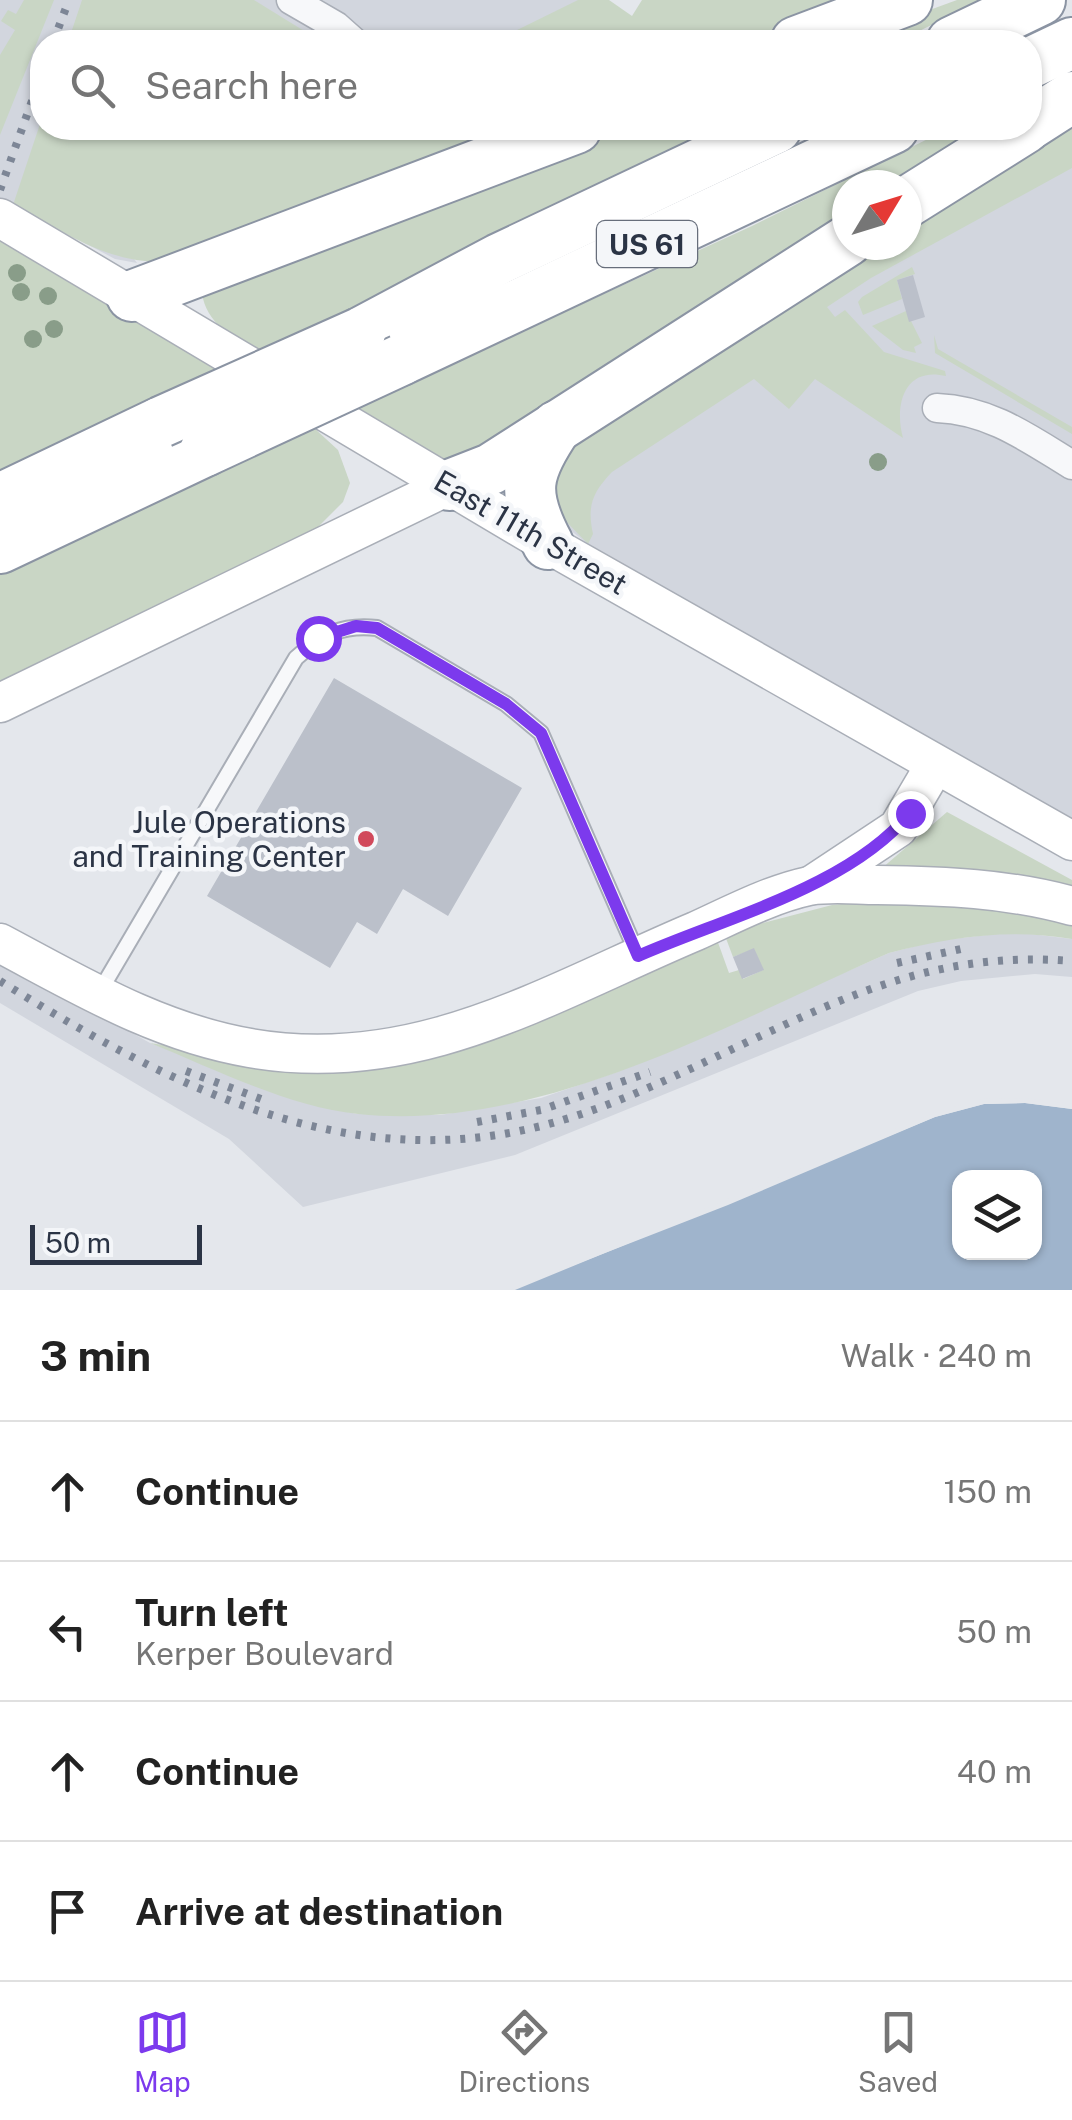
<!DOCTYPE html>
<meta charset="utf-8">
<style>
:root{--surface:#fff;--page:#f6f6f6;--text:#222;--muted:#767676;--line:#e0e0e0;--accent:#7c3aed}
body{margin:0;font-family:"Public Sans",sans-serif;background:var(--page);color:var(--text)}
.controls{position:absolute;right:30px;bottom:30px;display:grid;overflow:hidden;border-radius:20px;box-shadow:0 2px 8px #0004}
.controls button{width:90px;height:90px;display:grid;place-items:center;padding:0;border:0;border-bottom:2px solid var(--line);background:var(--surface);color:var(--text);font:50px sans-serif}
.compass{position:absolute;left:832px;top:170px;width:90px;height:90px;border-radius:50%;background:var(--surface);box-shadow:0 2px 8px #0004;rotate:52deg}
.scale{position:absolute;left:30px;bottom:25px;width:172px;box-sizing:border-box;padding-left:10px;border:5px solid #2b3445;border-top:0;font-size:28px;line-height:35px;white-space:nowrap;color:#2b3445;-webkit-text-stroke:8px #f4f6f9;paint-order:stroke}
.stop{position:absolute;width:30px;height:30px;margin:-22px;border:8px solid #7c3aed;border-radius:50%;background:#fff}
.stop.end{background:#7c3aed;border-color:#fff;box-shadow:0 2px 10px #0008}
.list{margin:0;padding:0;list-style:none}
h2{display:flex;justify-content:space-between;align-items:center;height:130px;margin:0;padding:0 40px;font-size:42px}
h2 small{font-size:32px;font-weight:400;color:var(--muted)}
.list li{display:grid;grid-template-columns:65px 1fr auto;gap:30px;align-items:center;box-sizing:border-box;height:140px;padding:0 40px;border-top:2px solid var(--line)}
.list b{display:block;font-size:38px;white-space:nowrap}
.list p{margin:0;font-size:32px;white-space:nowrap;color:var(--muted)}
.list em{font-size:32px;font-style:normal;color:var(--muted)}
.icon{flex:none;width:55px;height:55px;fill:none;stroke:currentColor;stroke-width:2;stroke-linecap:round;stroke-linejoin:round}
.map{position:relative;flex:none;width:1072px;height:1290px;overflow:hidden}
.search{position:absolute;background:var(--surface);box-shadow:0 2px 8px #0004;left:30px;right:30px;top:30px;height:110px;display:flex;align-items:center;gap:25px;box-sizing:border-box;padding:0 35px;border-radius:40px;color:var(--muted);font-size:38px}
.sheet{height:690px;background:var(--surface)}
nav{display:flex;justify-content:space-around;align-items:center;box-sizing:border-box;height:140px;border-top:2px solid var(--line);background:var(--surface);font-size:28px;color:var(--muted)}
nav a{display:grid;justify-items:center;gap:5px}
nav .on{color:var(--accent)}
.map>svg:first-child{display:block}
</style>
<div class="map">
<svg width="1072" height="1290" viewBox="0 0 1072 1290">
<rect width="100%" height="100%" fill="#e4e7ec"/>
<!-- built -->
<g fill="#d2d6de">
<polygon points="0,0 580,0 533,42 42,42 42,128 137,263 115,259 0,198"/>
<polygon points="1072,146 1072,822 588,544 570,530 551,468"/>
<polygon points="1013,932 1072,939 1072,977 1035,974 961,981 918,991 515,1155 303,1207 229,1139 0,1003 0,958 150,1043 311,1104 357,1114 440,1115 541,1098 617,1072 889,953 935,941"/>
</g>
<!-- green -->
<g fill="#c9d6c5">
<polygon points="24,0 54,0 0,135 0,55 15,30 1,21 8,10 16,14"/>
<polygon points="82,0 254,0 322,42 68,42"/>
<polygon points="578,0 609,0 632,16 642,0 856,0 748,42 493,42"/>
<polygon points="957,0 982,0 897,42 842,42"/>
<path d="M1072 112V168L871 278 827 307 835 317 845 310 884 352 945 371 946 376C904 366 894 405 903 438L815 379 789 409 754 379 612 472C592 493 587 506 593 534L588 544 552 507 559 455 864 245H907V217Z"/>
<path d="M42 118V128H531L169 262C107 264 67 233 13 205Z"/>
<path d="M625 128H726L260 356C236 338 206 325 202 293Z"/>
<polygon points="950,128 986,128 897,185 847,185 847,217 458,468 352,409 752,226"/>
<polygon points="0,239 228,371 0,480"/>
<polygon points="912,267 915,274 897,280 902,299 863,315 858,302 862,297"/>
<polygon points="906,311 922,343 914,347 916,353 903,350 872,326"/>
<polygon points="934,335 938,349 1072,427 1072,434 935,353"/>
<polygon points="313,427 338,450 350,483 343,502 315,530 0,683 0,574"/>
<polygon points="947,812 1072,880 1072,892 881,869"/>
<path d="M886 899 1072 916V939C1009 928 950 937 889 953 727 1024 540 1133 358 1114 288 1107 215 1069 150 1043L310 1067 716 937 729 973 739 970 743 979 763 970 754 949 733 957 724 933 832 905Z"/>
</g>
<!-- water -->
<path fill="#9fb4cc" fill-rule="evenodd" d="M1025 1103 1072 1109V1290H515L935 1117 984 1104ZM960 1178H1034V1252H960Z"/>
<!-- pier -->
<polygon fill="#e4e7ec" points="1026,1098 1072,1104 1072,1109 1025,1103 984,1104 935,1117 728,1205 510,1290 933,1113 983,1099"/>
<!-- building -->
<g fill="#bbc0ca">
<polygon points="913,275 925,317 909,322 897,280"/>
<polygon points="334,678 522,788 448,916 403,889 377,934 357,922 330,968 207,896"/>
<polygon points="754,948 764,970 742,979 733,957"/>
</g>
<g fill="none" stroke-linecap="round" stroke-linejoin="round">
<!-- service casing -->
<g stroke="#a9aeb7" stroke-width="18">
<path id="service" d="M100 991 296 658C321 635 342 624 377 628L506 704 541 733 637 953"/>
</g>
<!-- minor casing -->
<g stroke="#a9aeb7" stroke-width="31">
<g id="minor">
<polyline points="291,0 336,26 354,42"/>
<path d="M937 408C990 410 1028 438 1072 465"/>
</g>
</g>
<!-- secondary casing -->
<g stroke="#a9aeb7" stroke-width="41">
<g id="secondary">
<polyline points="0,218 548,544 1072,841"/>
<polyline points="0,703 450,485"/>
<polyline points="812,885 898,828 935,765"/>
<path d="M0 943C81 986 157 1032 250 1048 417 1077 549 993 696 931 731 915 771 894 809 886 830 882 856 885 877 885 944 886 1007 888 1072 906"/>
</g>
</g>
<!-- motorway casing -->
<g stroke="#8b94a3" stroke-width="54">
<g id="motorway">
<polyline points="796,42 907,0"/>
<polyline points="952,42 1040,0"/>
<polyline points="1030,63 1072,43"/>
<polyline points="1030,124 1072,97"/>
<polyline points="907,202 1025,128"/>
<polyline points="132,296 576,128"/>
<polyline points="360,333 499,259 776,128"/>
<polyline points="401,360 893,128"/>
<polyline points="450,485 491,469 847,241"/>
<polyline points="0,499 161,422"/>
<path d="M548 544C521 493 525 473 557 426"/>
<polyline points="0,548 205,451"/>
</g>
</g>
<!-- service -->
<use href="#service" stroke="#f7f8fa" stroke-width="14"/>
<!-- minor -->
<use href="#minor" stroke="#f7f8fa" stroke-width="28"/>
<!-- secondary -->
<use href="#secondary" stroke="#fff" stroke-width="38"/>
<!-- motorway -->
<use href="#motorway" stroke="#fff" stroke-width="50"/>
<!-- rail -->
<g stroke="#7d8696" stroke-width="8" stroke-dasharray="5 10" stroke-linecap="butt">
<polyline points="53,42 69,0"/>
<polyline points="0,190 42,73"/>
<polyline points="897,963 970,947"/>
<path d="M0 981C165 1083 345 1178 545 1125 613 1107 677 1075 741 1045 854 992 943 951 1072 961"/>
<polyline points="186,1071 261,1099"/>
<polyline points="477,1122 541,1110 650,1072"/>
</g>
<!-- motorway-bridge casing -->
<g stroke="#8b94a3" stroke-width="54" stroke-linecap="butt">
<g id="motorway-bridge">
<polyline points="161,422 360,333"/>
<polyline points="205,451 401,360"/>
</g>
</g>
<!-- motorway-bridge -->
<use href="#motorway-bridge" stroke="#fff" stroke-width="50"/>
</g>
<!-- trees -->
<g fill="#899d89">
<circle cx="17" cy="273" r="9"/>
<circle cx="21" cy="292" r="9"/>
<circle cx="48" cy="296" r="9"/>
<circle cx="54" cy="329" r="9"/>
<circle cx="33" cy="339" r="9"/>
<circle cx="878" cy="462" r="9"/>
</g>
<g fill="none" stroke-linecap="round" stroke-linejoin="round">
<!-- route -->
<path stroke="#7c3aed" stroke-width="12" d="M318 638 356 626 377 628 506 704 541 733 638 956C724 918 849 887 910 813"/>
</g>
<!-- markers -->
<circle fill="#d1495b" stroke="#f4f6f9" stroke-width="4" cx="366" cy="839" r="10"/>
<g text-anchor="middle" dominant-baseline="central" stroke-width="9" stroke-linejoin="round" paint-order="stroke">
<!-- shield labels -->
<rect fill="#f4f6f9" stroke="#676e7b" stroke-width="2.5" x="597" y="221" width="100" height="46" rx="8"/>
<g font-size="28" font-weight="bold" fill="#2b3445">
<text x="647" y="244">US 61</text>
</g>
<!-- street labels -->
<g font-size="30" fill="#2b3445" stroke="#f4f6f9">
<text transform="translate(531 532) rotate(30)">East 11th Street</text>
</g>
<!-- poi labels -->
<g font-size="30" fill="#2b3445" stroke="#f4f6f9" text-anchor="end">
<text x="346" y="822">Jule Operations<tspan x="346" dy="34">and Training Center</tspan></text>
</g>
</g>
</svg>
<div class="controls">
<button><svg class="icon" aria-label="layers" viewBox="0 0 24 24"><path d="M12 4l9 5-9 5-9-5zM3 14l9 5 9-5"/></svg></button>
</div>
<svg class="compass" viewBox="-18 -18 36 36"><path d="M0-13l5 13h-10z" fill="#e53935"/><path d="M0 13l5-13h-10z" fill="#767676"/></svg>
<div class="scale">50 m</div>
<div class="stop" style="left:318px;top:638px"></div>
<div class="stop end" style="left:910px;top:813px"></div>
<div class="search"><svg class="icon" aria-label="search" viewBox="0 0 24 24"><circle cx="10" cy="10" r="6"/><path d="M15 15l6 6"/></svg>Search here</div>
</div>
<section class="sheet">
<h2>3 min<small>Walk · 240 m</small></h2>
<ul class="list">
<li><svg class="icon" aria-label="ahead" viewBox="0 0 24 24"><path d="M12 20V5M6 11l6-6 6 6"/></svg><div><b>Continue</b></div><em>150 m</em></li>
<li><svg class="icon" aria-label="left" viewBox="0 0 24 24"><path d="M17 20v-9H6M10 6l-5 5 5 5"/></svg><div><b>Turn left</b><p>Kerper Boulevard</p></div><em>50 m</em></li>
<li><svg class="icon" aria-label="ahead" viewBox="0 0 24 24"><path d="M12 20V5M6 11l6-6 6 6"/></svg><div><b>Continue</b></div><em>40 m</em></li>
<li><svg class="icon" aria-label="arrive" viewBox="0 0 24 24"><path d="M6 21V4h12l-3 4 3 4H6"/></svg><div><b>Arrive at destination</b></div></li>
</ul>
</section>
<nav>
<a class="on"><svg class="icon" aria-label="map" viewBox="0 0 24 24"><path d="M3 6l6-2 6 2 6-2v14l-6 2-6-2-6 2zM9 4v14M15 6v14"/></svg>Map</a>
<a><svg class="icon" aria-label="directions" viewBox="0 0 24 24"><path d="M12 3l9 9-9 9-9-9zM9 14v-3h6M13 9l2 2-2 2"/></svg>Directions</a>
<a><svg class="icon" aria-label="saved" viewBox="0 0 24 24"><path d="M7 4h10v16l-5-4-5 4z"/></svg>Saved</a>
</nav>
